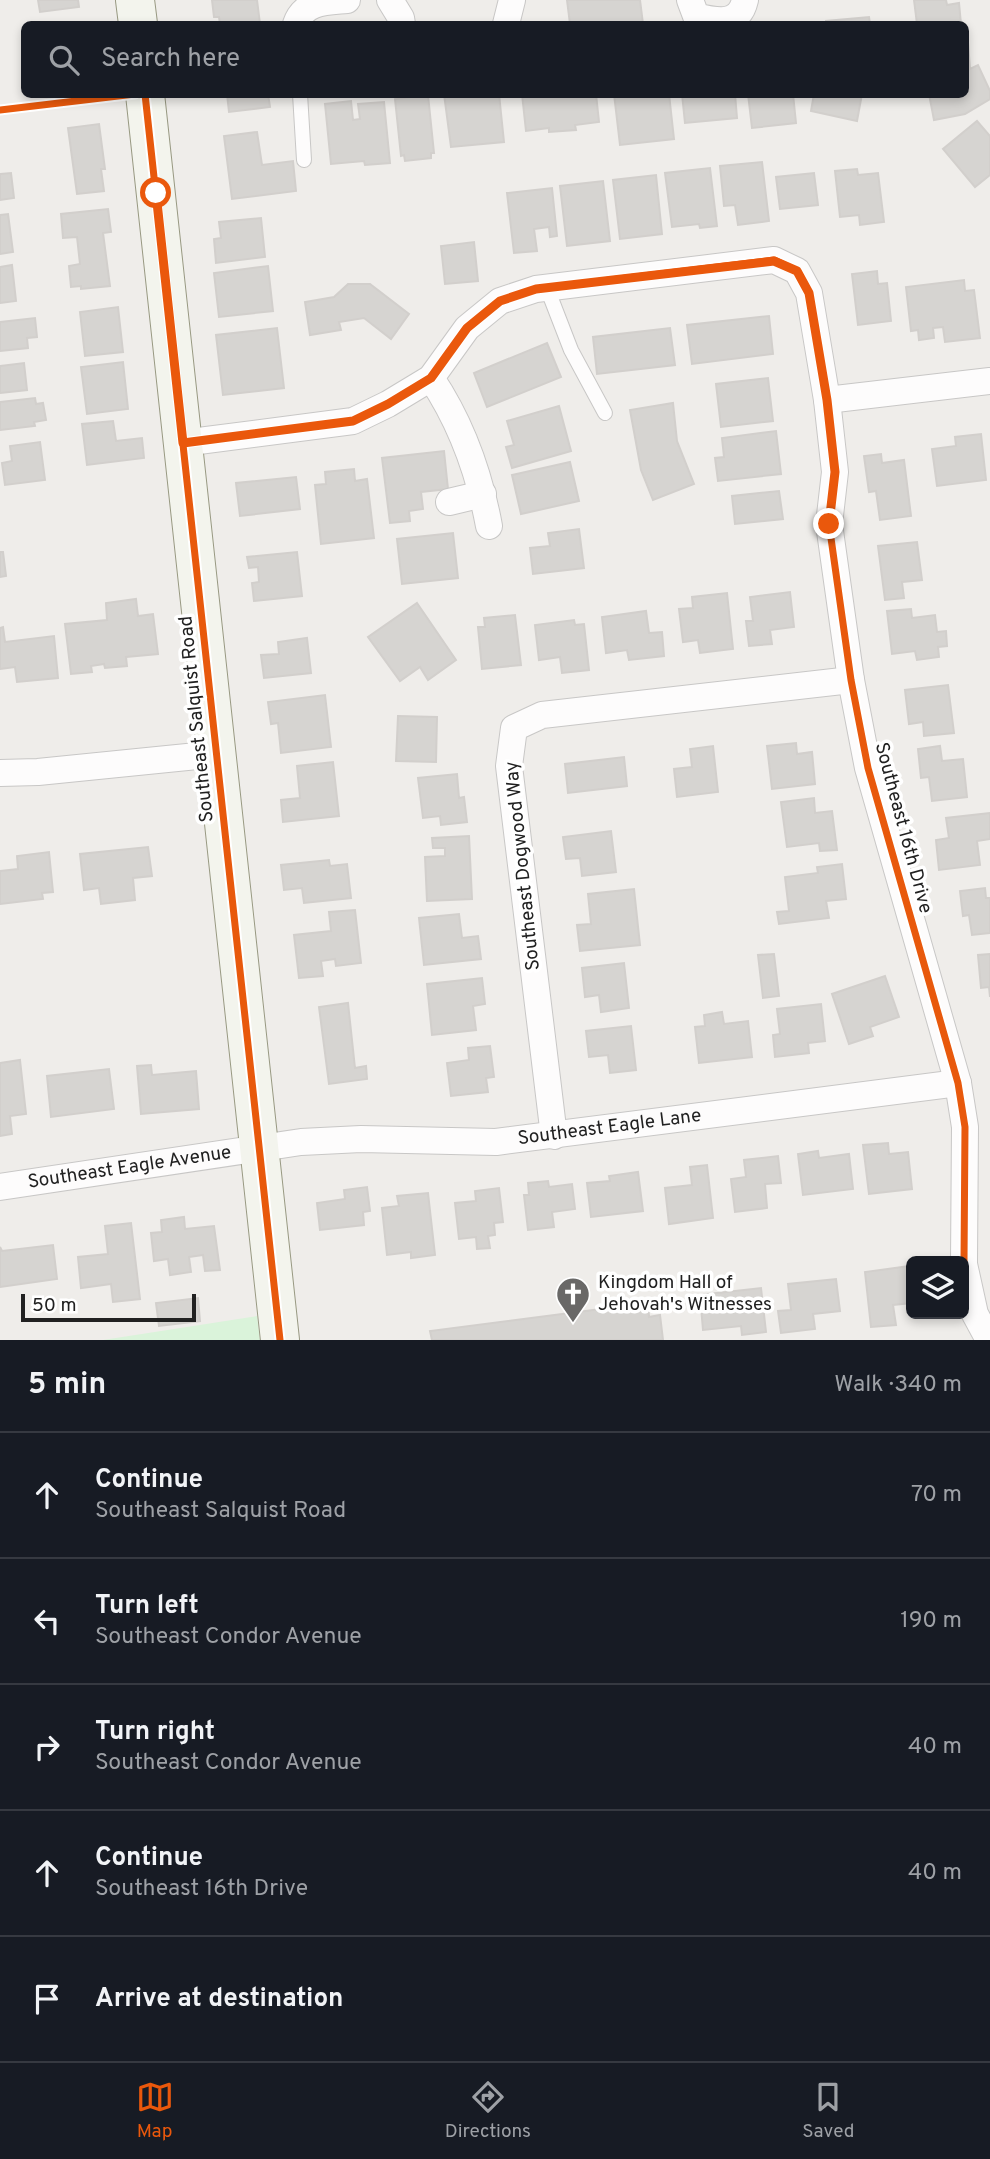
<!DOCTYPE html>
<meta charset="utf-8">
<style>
:root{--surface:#171b24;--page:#20242c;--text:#f1f3f6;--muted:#9ea1a6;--line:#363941;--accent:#ea580c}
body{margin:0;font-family:Overpass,sans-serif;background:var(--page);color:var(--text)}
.controls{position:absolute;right:21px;bottom:21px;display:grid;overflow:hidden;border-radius:10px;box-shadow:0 4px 10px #0003}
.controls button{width:63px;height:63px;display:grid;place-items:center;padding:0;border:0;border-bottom:2px solid var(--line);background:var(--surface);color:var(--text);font:35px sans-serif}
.scale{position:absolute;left:21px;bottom:18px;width:175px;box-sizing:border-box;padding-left:7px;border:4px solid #212121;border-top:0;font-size:19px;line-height:24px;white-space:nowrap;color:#212121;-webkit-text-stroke:5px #fff;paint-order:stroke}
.stop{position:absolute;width:21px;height:21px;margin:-16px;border:5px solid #ea580c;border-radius:50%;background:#fff}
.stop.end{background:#ea580c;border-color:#fff;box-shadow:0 2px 7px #0008}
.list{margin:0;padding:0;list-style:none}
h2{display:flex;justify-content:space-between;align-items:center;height:91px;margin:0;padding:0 28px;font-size:30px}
h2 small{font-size:23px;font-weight:400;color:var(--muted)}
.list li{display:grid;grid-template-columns:46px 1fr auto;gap:21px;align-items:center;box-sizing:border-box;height:126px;padding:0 28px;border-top:2px solid var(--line)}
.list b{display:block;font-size:26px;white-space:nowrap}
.list p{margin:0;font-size:23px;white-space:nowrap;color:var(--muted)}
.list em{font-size:23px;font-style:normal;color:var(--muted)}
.icon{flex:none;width:38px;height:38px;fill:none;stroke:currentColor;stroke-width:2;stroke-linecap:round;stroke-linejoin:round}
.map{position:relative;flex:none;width:990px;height:1340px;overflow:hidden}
.search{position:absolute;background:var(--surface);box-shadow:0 4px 10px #0003;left:21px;right:21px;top:21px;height:77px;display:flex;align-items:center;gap:18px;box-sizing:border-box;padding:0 24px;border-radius:10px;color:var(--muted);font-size:26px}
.sheet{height:721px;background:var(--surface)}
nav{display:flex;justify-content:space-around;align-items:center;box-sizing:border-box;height:98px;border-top:2px solid var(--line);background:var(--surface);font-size:19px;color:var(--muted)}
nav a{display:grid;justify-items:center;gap:4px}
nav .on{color:var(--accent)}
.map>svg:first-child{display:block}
</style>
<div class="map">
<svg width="990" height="1340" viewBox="0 0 990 1340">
<rect width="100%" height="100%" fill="#efedea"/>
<!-- park -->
<polygon fill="#daf3da" points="257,1316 260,1340 103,1340"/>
<!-- building -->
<g fill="#d6d4d1" stroke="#d2cfcc" stroke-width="2">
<polygon points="38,0 78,0 79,7 40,12"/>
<polygon points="212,0 257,0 260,24 220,24 219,17 214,17"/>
<polygon points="567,0 640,0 643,24 570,24"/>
<polygon points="914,0 946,0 947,5 959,3 961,24 917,24"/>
<polygon points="869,17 870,24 826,24 826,21"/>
<polygon points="968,42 970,69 978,65 990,91 990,99 965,114 934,120 929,94 965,94 965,43"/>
<polygon points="227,94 268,94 270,107 229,112"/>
<polygon points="444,94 499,94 504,142 451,147"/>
<polygon points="522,94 596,94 599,122 575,125 576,130 549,132 549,128 526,131"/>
<polygon points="614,94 669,94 674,139 620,145"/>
<polygon points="682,94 735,94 737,118 685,123"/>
<polygon points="748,94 793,94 796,123 752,128"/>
<polygon points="814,94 862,94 857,121 811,111"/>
<polygon points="428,95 434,153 431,153 431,158 405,161 404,155 401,156 395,99"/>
<polygon points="351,101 353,120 360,119 358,104 384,102 390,163 365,165 364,161 331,164 325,104"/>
<polygon points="977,121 990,136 990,175 975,187 943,149"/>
<polygon points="99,124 105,169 101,169 104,191 77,194 68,128"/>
<polygon points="257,132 262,165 293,161 296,191 232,199 224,136"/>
<polygon points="762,162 769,221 738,225 735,205 724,206 720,166"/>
<polygon points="710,168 717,226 700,228 699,224 672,227 665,173"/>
<polygon points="857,169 858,175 878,173 884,222 860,225 859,215 840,217 835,171"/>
<polygon points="11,173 14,198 0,200 0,174"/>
<polygon points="814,173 818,205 780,209 776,177"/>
<polygon points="656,175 662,234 620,239 613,180"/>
<polygon points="603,181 610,241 567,246 560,186"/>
<polygon points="552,188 557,236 550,237 549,227 534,229 537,251 514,253 507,193"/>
<polygon points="108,209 111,232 103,233 110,286 81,289 81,286 71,287 69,266 80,264 77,237 63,238 61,214"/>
<polygon points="8,214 13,252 0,254 0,215"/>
<polygon points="261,218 265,257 216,263 214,239 221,238 219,222"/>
<polygon points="474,242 478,281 445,284 441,246"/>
<polygon points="12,265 16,301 0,303 0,267"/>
<polygon points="268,266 273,311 219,317 214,273"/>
<polygon points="877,271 878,284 887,283 891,321 858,325 852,274"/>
<polygon points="964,280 965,291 974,290 980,338 945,342 943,327 933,328 934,338 919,340 918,330 911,331 906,287"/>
<polygon points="348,284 370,284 409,314 391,339 364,318 339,322 341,330 310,335 305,302 334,297"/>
<polygon points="118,307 123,352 85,356 80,312"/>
<polygon points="769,316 773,354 692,364 687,325"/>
<polygon points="35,318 37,337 27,338 28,348 0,351 0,322"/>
<polygon points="277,328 284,388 223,395 216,335"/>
<polygon points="670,328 675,365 597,374 593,337"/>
<polygon points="547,343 561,377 487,407 474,373"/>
<polygon points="123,362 128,409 87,414 81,367"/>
<polygon points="24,363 27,390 0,393 0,366"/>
<polygon points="768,378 773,421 721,427 716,384"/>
<polygon points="35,398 36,404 43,403 46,420 34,422 35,426 0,430 0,402"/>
<polygon points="673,403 677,441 694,484 653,500 641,470 630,410"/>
<polygon points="559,406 571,451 512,468 506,447 514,445 507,421"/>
<polygon points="113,421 116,441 142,438 144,458 87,465 82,424"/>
<polygon points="776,431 781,474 718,481 715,458 724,457 722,438"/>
<polygon points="981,434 986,480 937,486 932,449 956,446 955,437"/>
<polygon points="40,442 45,480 5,485 2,463 12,461 10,446"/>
<polygon points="444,451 448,489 421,492 423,509 409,511 410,521 390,523 382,458"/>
<polygon points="881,454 882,463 904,460 911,516 880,520 876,491 869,492 864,456"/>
<polygon points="570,462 579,501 521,514 512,475"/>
<polygon points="354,469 355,481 367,479 374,538 321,544 315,485 326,484 325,472"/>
<polygon points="296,477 300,509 240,516 236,483"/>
<polygon points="779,491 783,519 735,524 732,496"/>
<polygon points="579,529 584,568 533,574 530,548 550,546 548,533"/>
<polygon points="453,533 458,578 402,584 397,539"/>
<polygon points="917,542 922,580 902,582 904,598 885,600 878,546"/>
<polygon points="0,552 3,552 6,576 0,577"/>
<polygon points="297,552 302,596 254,601 252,583 259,582 258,567 249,568 247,557"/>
<polygon points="790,592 794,627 770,630 772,644 749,646 746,621 753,621 750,597"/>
<polygon points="727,593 733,649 700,653 698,640 683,642 679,609 693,608 692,597"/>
<polygon points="136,599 138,616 153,614 158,654 126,657 127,666 105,668 104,664 91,666 92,672 71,674 65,624 107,620 106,603"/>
<polygon points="417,603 456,660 428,680 420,667 400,681 368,637"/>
<polygon points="911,609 912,618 935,615 937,632 946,631 947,646 938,647 939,657 917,660 915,651 892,654 887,611"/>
<polygon points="646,611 649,633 662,632 664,656 629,660 627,650 606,653 602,617"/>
<polygon points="515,615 521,665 482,669 478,627 485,627 484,618"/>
<polygon points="574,620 575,625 584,624 589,670 562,673 560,657 539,660 535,625"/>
<polygon points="3,627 5,642 54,636 58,678 17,682 15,667 0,669 0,628"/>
<polygon points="307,638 311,673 264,678 261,655 279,654 278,642"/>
<polygon points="948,685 954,733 924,736 923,722 909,724 905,690"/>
<polygon points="325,695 331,747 281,753 278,723 271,724 268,702"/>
<polygon points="398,716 437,717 436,762 396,761"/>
<polygon points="796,743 797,754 812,752 815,784 772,789 767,746"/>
<polygon points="713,746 718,792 677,797 674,769 692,767 690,749"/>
<polygon points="940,746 942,761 963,759 967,797 932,801 929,777 921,778 918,749"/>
<polygon points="624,757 627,786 568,793 565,764"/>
<polygon points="333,762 339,816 283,822 281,800 300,798 297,766"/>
<polygon points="457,774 459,798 464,797 467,822 441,825 440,816 423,818 418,778"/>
<polygon points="814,798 815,813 832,811 837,850 820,851 819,843 787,847 781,802"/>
<polygon points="990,813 990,839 977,841 980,865 939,870 936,840 949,838 946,818"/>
<polygon points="611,831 616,872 582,876 580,858 566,859 563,837"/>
<polygon points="469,836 472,899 427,901 425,857 445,856 445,848 433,848 432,838"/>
<polygon points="148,847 152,876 133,878 135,900 101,904 99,888 84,890 80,854"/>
<polygon points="49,852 53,892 42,893 43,899 0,904 0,871 18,869 17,856"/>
<polygon points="329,860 330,866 347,864 351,898 304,903 302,888 284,890 281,865"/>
<polygon points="842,864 846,899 826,901 829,918 779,924 777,912 789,911 785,877 818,873 817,867"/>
<polygon points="985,888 986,898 990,898 990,933 972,935 969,915 963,916 960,891"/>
<polygon points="634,889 640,945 580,951 577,925 591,924 588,894"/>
<polygon points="355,910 361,963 336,966 335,959 321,961 323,976 299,978 294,935 331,931 329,912"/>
<polygon points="459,914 462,938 478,936 481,959 424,965 419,918"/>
<polygon points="774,954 779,996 763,998 758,955"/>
<polygon points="990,954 990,997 989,987 981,988 978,955"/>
<polygon points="624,963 629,1008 601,1012 599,995 585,997 582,968"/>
<polygon points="885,976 899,1017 870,1027 873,1036 849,1044 832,994"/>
<polygon points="482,978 485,1004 473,1006 476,1030 432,1035 427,984"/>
<polygon points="348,1003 355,1068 366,1066 367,1079 329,1084 319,1007"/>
<polygon points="821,1004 825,1041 808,1043 809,1053 775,1057 773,1035 780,1034 777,1009"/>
<polygon points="722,1012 724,1024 748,1021 752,1057 699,1063 695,1027 705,1026 704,1015"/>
<polygon points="631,1026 636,1070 610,1073 608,1055 589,1057 586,1031"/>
<polygon points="490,1046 494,1077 486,1078 488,1092 451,1096 447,1063 469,1060 468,1048"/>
<polygon points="20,1060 26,1114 10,1116 12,1134 0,1136 0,1063"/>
<polygon points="151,1065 152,1075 196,1071 199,1109 141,1114 137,1066"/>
<polygon points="109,1069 114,1109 51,1117 47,1076"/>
<polygon points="888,1143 889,1154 908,1152 912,1189 869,1194 863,1145"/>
<polygon points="818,1151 819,1158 849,1154 853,1189 803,1195 798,1154"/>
<polygon points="778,1156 781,1183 765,1184 767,1208 735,1212 731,1179 746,1177 744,1160"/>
<polygon points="707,1165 713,1218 669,1224 665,1188 692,1185 690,1167"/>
<polygon points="638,1172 643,1211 591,1217 587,1183 610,1181 609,1176"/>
<polygon points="548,1181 549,1187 572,1184 575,1209 552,1212 554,1227 528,1230 524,1195 529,1195 528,1183"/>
<polygon points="367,1187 370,1211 363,1212 364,1225 320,1230 317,1203 345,1199 344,1190"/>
<polygon points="499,1188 503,1222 494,1223 495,1235 488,1236 490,1248 477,1249 476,1237 459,1239 455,1203 476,1201 475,1191"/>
<polygon points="428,1193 435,1255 411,1258 411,1252 387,1255 382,1208 399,1206 397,1196"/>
<polygon points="184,1217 185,1229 214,1226 220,1270 205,1271 203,1255 189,1257 191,1272 170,1275 168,1259 154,1261 151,1233 162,1232 161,1220"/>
<polygon points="131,1223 140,1299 113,1302 111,1284 81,1288 78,1257 108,1254 105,1226"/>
<polygon points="53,1245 57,1279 0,1287 0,1247 2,1251"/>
<polygon points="910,1266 911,1303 893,1305 896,1325 871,1327 865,1272"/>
<polygon points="836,1279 840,1311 813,1314 815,1329 781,1333 778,1311 791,1310 788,1284"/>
<polygon points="761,1288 766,1332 742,1335 741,1326 703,1330 700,1295"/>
<polygon points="198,1298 200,1321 159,1326 156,1303"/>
<polygon points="648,1303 649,1317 660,1315 663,1340 432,1340 430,1331"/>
</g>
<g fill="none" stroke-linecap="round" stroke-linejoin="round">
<!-- lane casing -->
<g stroke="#c8c7c6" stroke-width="16">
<g id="lane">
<polyline points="300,94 304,160"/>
<polyline points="547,288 571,350 605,413"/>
</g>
</g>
<!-- street casing -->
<g stroke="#c8c7c6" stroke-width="28">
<g id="street">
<polyline points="390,0 401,18 402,24"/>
<path d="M690 0 696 16C715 21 739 27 745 0"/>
<path d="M296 24C304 1 326 2 347 0"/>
<polyline points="506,24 512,0"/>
<path d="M431 378C462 424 479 472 489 526"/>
<polyline points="827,400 990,381"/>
<polyline points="183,443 353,421 388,404 431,378 467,328 500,301 536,289 774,260 797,271 809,293 827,400 835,472 829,524 851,680 868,768 958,1083 965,1127 964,1261"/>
<polyline points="449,502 483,494"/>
<polyline points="0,773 38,772 217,754"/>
<polyline points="554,1136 509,766 514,728 542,715 851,680"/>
<path id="s1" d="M0 1187 301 1142 361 1139 496 1142 958 1083"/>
<polyline points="964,1264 975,1314 989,1340"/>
</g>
</g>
<!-- secondary casing -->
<g stroke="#989982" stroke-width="40">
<g id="secondary">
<polyline points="135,0 138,24"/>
<polyline points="145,94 280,1340"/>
</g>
</g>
<!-- lane -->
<use href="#lane" stroke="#fdfcfc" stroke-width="14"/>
<!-- street -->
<use href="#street" stroke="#fdfcfc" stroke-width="26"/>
<!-- secondary -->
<use href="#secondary" stroke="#f3f4ed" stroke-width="38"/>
<!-- cycleway casing -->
<g stroke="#fff" stroke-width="11">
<g id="cycleway">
<polyline points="145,94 280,1340"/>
<polyline points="0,110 135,94"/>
<polyline points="183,443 353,421 388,404 431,378 467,328 500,301 536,289 774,260 797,271 809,293 827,400 835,472 829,524 851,680 868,768 958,1083 965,1127 964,1261"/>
</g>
</g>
<!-- cycleway -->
<use href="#cycleway" stroke="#e8590c" stroke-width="7"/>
</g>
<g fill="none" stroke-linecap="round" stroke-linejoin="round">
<!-- route -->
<polyline stroke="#ea580c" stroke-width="9" points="156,193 183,443 353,421 388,404 431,378 467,328 500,301 536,289 774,261 797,271 809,293 827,400 835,472 829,524"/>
</g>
<!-- icons -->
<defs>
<g id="church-pin" transform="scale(1.75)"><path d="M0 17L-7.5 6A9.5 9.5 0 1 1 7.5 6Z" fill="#696867" stroke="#fff"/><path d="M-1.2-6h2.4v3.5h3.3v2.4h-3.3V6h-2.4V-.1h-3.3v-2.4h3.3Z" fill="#fff"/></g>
</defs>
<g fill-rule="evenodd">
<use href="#church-pin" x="573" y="1294"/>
</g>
<g text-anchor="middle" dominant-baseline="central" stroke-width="7" stroke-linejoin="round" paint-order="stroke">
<!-- street labels -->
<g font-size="19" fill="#212121" stroke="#fff">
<text transform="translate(197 719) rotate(-96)">Southeast Salquist Road</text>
<text transform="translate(903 828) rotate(75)">Southeast 16th Drive</text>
<text transform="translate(523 866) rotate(-96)">Southeast Dogwood Way</text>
<text stroke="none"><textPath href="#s1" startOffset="614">Southeast Eagle Lane</textPath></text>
<text stroke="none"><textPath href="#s1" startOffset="131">Southeast Eagle Avenue</textPath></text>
</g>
<!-- poi labels -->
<g font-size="19" fill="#212121" stroke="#fff" text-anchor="start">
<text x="598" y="1283">Kingdom Hall of<tspan x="598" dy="22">Jehovah's Witnesses</tspan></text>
</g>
</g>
</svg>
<div class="controls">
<button><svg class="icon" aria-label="layers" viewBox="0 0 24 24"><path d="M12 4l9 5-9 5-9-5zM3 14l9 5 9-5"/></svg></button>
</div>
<div class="scale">50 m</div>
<div class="stop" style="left:156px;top:193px"></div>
<div class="stop end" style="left:829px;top:524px"></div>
<div class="search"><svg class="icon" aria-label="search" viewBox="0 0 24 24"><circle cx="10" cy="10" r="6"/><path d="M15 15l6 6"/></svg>Search here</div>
</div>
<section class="sheet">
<h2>5 min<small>Walk · 340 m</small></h2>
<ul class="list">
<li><svg class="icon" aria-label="ahead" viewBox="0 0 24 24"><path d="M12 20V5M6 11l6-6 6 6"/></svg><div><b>Continue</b><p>Southeast Salquist Road</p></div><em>70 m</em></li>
<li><svg class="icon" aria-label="left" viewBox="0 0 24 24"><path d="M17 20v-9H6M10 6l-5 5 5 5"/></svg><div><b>Turn left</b><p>Southeast Condor Avenue</p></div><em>190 m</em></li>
<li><svg class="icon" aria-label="right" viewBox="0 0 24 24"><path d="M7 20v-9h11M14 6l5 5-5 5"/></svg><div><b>Turn right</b><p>Southeast Condor Avenue</p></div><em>40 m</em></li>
<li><svg class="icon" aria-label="ahead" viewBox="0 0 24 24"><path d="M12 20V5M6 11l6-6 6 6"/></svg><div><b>Continue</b><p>Southeast 16th Drive</p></div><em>40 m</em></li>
<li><svg class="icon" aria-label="arrive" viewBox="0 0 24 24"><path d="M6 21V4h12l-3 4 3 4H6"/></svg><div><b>Arrive at destination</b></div></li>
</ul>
</section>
<nav>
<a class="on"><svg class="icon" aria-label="map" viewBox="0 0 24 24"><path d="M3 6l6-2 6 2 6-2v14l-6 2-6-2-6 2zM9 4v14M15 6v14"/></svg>Map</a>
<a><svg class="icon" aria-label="directions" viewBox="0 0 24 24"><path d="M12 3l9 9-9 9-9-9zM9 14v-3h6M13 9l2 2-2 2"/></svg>Directions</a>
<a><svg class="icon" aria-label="saved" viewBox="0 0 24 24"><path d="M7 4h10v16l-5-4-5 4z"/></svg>Saved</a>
</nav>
